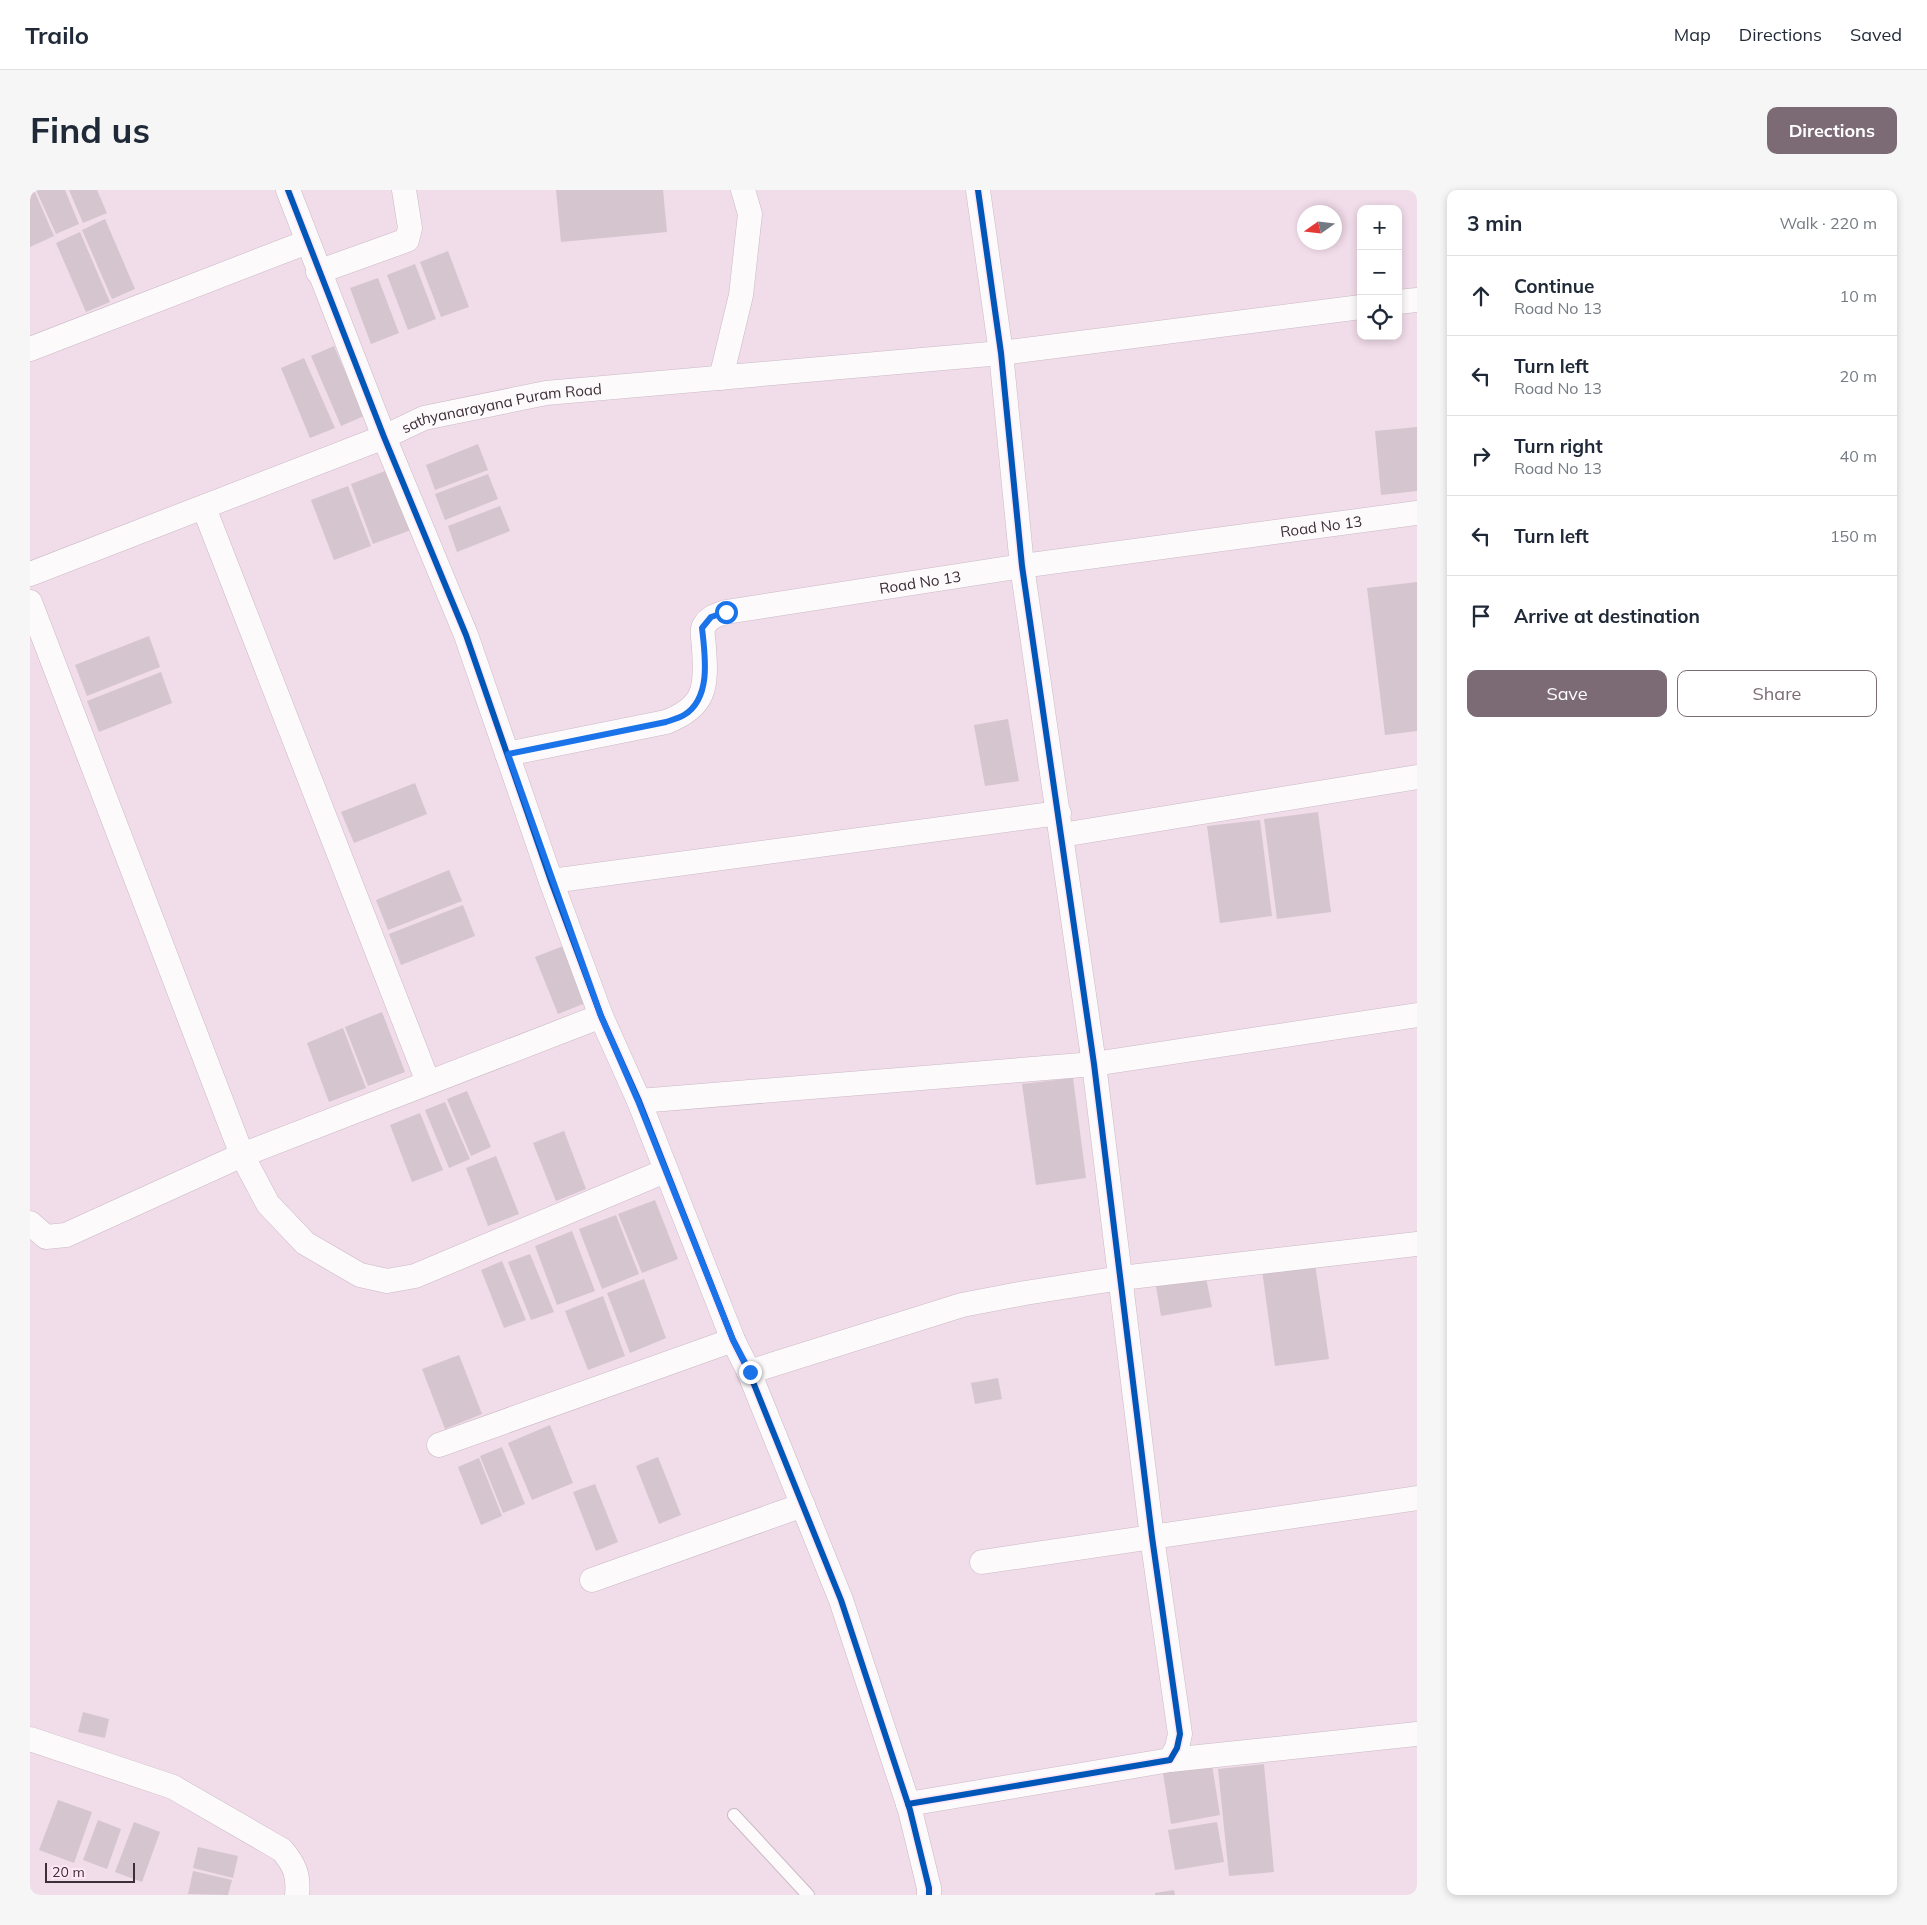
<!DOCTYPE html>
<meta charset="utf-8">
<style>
:root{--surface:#fff;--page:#f6f6f7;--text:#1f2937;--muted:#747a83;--line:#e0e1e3;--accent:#7c6b75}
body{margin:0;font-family:Mulish,sans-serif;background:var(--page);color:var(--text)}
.controls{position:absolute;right:15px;top:15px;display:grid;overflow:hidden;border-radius:10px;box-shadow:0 2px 8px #0003}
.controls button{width:45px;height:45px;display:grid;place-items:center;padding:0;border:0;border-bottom:1px solid var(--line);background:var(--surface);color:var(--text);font:25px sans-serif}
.compass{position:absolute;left:1267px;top:15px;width:45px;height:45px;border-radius:50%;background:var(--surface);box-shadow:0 2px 8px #0003;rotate:256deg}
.scale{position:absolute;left:15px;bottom:12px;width:90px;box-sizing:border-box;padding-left:5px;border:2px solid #3d2e37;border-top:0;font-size:14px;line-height:18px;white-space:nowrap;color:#3d2e37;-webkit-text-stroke:4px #fee6f5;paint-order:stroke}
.stop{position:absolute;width:15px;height:15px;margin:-11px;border:4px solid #1a73e8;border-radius:50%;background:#fff}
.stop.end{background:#1a73e8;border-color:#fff;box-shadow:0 1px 5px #0008}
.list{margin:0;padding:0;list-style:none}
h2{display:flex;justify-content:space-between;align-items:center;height:65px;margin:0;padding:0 20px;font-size:21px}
h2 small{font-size:16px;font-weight:400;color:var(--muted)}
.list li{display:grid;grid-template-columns:32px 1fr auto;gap:15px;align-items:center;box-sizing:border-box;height:80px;padding:0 20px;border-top:1px solid var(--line)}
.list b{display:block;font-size:19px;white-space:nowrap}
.list p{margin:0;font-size:16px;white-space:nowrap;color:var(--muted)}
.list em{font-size:16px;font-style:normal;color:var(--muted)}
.actions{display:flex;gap:10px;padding:15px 20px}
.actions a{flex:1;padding:11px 0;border:1px solid var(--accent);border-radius:10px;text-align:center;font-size:18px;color:var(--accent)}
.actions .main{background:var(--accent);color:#fff}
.icon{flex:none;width:28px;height:28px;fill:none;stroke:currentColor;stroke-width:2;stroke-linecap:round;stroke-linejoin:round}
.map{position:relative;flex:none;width:1387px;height:1705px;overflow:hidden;border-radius:10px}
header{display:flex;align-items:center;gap:30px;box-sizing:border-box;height:70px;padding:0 25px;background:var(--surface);border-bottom:1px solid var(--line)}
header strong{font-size:24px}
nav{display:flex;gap:28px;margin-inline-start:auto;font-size:18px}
.intro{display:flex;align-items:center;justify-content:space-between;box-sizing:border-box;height:120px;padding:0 30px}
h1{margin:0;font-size:35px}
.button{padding:12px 22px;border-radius:10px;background:var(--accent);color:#fff;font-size:18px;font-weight:700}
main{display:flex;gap:30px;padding:0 30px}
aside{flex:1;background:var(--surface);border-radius:10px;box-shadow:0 2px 8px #0003}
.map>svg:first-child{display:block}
</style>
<header>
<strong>Trailo</strong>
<nav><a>Map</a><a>Directions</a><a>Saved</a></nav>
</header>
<div class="intro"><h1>Find us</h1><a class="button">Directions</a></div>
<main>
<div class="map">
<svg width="1387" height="1705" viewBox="0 0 1387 1705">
<rect width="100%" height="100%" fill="#f1dce9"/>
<!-- building -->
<g fill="#d5c5cf">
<polygon points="0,0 4,0 24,46 0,57"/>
<polygon points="6,0 35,0 49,34 26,44"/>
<polygon points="39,0 67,0 77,23 53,33"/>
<polygon points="526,0 633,0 637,42 531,52"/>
<polygon points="75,29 105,99 82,109 52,40"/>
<polygon points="50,42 80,112 56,122 26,53"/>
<polygon points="418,61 439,117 411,127 390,72"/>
<polygon points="385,74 406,129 378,140 357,85"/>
<polygon points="348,88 369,143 341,154 320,98"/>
<polygon points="304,156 334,226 311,236 281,166"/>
<polygon points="274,168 305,238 280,248 251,178"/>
<polygon points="1387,237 1387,301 1351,305 1345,241"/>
<polygon points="448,254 458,280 405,300 396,275"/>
<polygon points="358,280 381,340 343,354 321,294"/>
<polygon points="458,284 468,309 415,330 405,304"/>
<polygon points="318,296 341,356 304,370 281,310"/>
<polygon points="470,316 480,341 427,362 418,336"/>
<polygon points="1387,392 1387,541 1355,545 1337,398"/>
<polygon points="119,446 130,477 57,506 45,475"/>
<polygon points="131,482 142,513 69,542 57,511"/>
<polygon points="978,529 989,591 955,596 944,535"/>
<polygon points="385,593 397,624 324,653 311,622"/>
<polygon points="1288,622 1301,722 1247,729 1234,629"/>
<polygon points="1230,630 1242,726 1190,733 1177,636"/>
<polygon points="419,680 432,711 358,740 346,710"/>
<polygon points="433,715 445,746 371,775 359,744"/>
<polygon points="536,755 558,812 528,824 505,767"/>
<polygon points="352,822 375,882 338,896 315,837"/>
<polygon points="313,838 336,898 299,912 277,853"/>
<polygon points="1043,888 1056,988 1006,995 992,894"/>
<polygon points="437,901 461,957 441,966 417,909"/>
<polygon points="415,912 440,969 419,978 395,920"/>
<polygon points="390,923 413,980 382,992 360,935"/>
<polygon points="534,941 556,999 526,1011 503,953"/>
<polygon points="466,966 489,1024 458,1036 436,978"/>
<polygon points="625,1010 648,1069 612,1083 588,1024"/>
<polygon points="586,1025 609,1084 572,1099 549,1039"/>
<polygon points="542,1041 565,1101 527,1115 505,1056"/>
<polygon points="500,1064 524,1122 501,1130 478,1072"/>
<polygon points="472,1071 496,1130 474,1138 451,1080"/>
<polygon points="1285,1074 1299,1169 1245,1176 1232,1080"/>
<polygon points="1176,1088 1182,1117 1131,1126 1126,1096"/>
<polygon points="614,1089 636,1148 600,1163 577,1103"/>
<polygon points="573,1106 595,1166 558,1180 535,1121"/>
<polygon points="429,1165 452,1224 415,1239 392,1179"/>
<polygon points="968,1188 972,1209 945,1214 941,1193"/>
<polygon points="520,1235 543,1293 502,1310 478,1253"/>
<polygon points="472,1257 495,1314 473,1323 450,1266"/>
<polygon points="628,1267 651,1325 629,1334 606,1276"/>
<polygon points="449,1268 472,1326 451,1335 428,1277"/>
<polygon points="565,1294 588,1352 566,1361 543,1302"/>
<polygon points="53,1522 79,1529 75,1548 48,1542"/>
<polygon points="1234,1574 1244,1682 1199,1686 1188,1579"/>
<polygon points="1182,1575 1190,1625 1141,1634 1133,1583"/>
<polygon points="28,1610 62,1622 44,1673 9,1660"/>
<polygon points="68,1630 91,1639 77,1679 53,1670"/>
<polygon points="104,1632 130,1642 112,1692 85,1682"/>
<polygon points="1187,1632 1194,1672 1145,1680 1138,1640"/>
<polygon points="168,1657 208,1666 203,1688 163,1678"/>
<polygon points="163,1681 202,1690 198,1705 158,1704"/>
<polygon points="1144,1700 1145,1705 1125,1705 1125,1703"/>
</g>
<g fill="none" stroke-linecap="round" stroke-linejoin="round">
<!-- service casing -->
<g stroke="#cabac4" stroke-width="14">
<polyline id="service" points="704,1625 778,1705"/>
</g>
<!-- minor casing -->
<g stroke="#cabac4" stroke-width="25">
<g id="minor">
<polyline points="258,0 354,247 436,445 521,691 571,826 609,911 703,1150 719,1182 811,1410 880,1620 899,1698 899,1705"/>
<polyline points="288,82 377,50 380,38 374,0"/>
<polyline points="1368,112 1387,110"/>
<polyline points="0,159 277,52"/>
<polyline points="691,188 711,105 720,24 713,0"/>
<polyline points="174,318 398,892"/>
<path id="s1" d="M0 384 354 247 394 228 516 203 971 163 1331 117"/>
<polyline points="0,412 212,965 238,1014 275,1053 330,1085 357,1091 385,1086 635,981"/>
<path id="s2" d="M477 564 636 532C675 517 677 498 674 458 674 452 671 441 674 436 679 427 687 425 696 422L992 376 1387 323"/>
<polyline points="1032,645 1387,587"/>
<polyline points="521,691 1029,623"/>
<polyline points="609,911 1064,874 1387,825"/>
<polyline points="0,1033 16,1047 36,1045 212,965 571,826"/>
<polyline points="719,1182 932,1115 995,1103 1091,1088 1387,1054"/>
<polyline points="409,1255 703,1150"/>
<polyline points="952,1372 1387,1308"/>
<polyline points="562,1390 773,1315"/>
<path d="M0 1549 143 1597 252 1660C265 1675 269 1686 267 1705"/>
<polyline points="1140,1570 1387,1544"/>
<polyline points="878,1614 1140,1570 1147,1558 1150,1544 1122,1347 1064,874 992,376 971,163 948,0"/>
</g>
</g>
<!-- service -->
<use href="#service" stroke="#fdfafc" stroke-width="12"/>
<!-- minor -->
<use href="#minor" stroke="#fdfafc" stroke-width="24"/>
<!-- cycleway casing -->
<g stroke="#fee6f5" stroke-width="9">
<g id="cycleway">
<polyline points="258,0 354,247 436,445 521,691 571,826 609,911 703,1150 719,1182 811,1410 880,1620 899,1698 899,1705"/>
<polyline points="878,1614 1140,1570 1147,1558 1150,1544 1122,1347 1064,874 992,376 971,163 948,0"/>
</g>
</g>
<!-- cycleway -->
<use href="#cycleway" stroke="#0057b8" stroke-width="6"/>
</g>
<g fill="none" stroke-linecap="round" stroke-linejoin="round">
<!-- route -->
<path stroke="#1a73e8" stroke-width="6" d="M696 422 681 427 672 438C675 465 682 508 654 525 649 528 642 530 636 532L478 564 571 826 608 911 703 1150 720 1182"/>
</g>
<g text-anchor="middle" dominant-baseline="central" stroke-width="5" stroke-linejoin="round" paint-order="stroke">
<!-- street labels -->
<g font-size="15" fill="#3d2e37" stroke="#fee6f5">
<text stroke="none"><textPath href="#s1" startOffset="502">sathyanarayana Puram Road</textPath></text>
<text stroke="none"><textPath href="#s2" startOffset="905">Road No 13</textPath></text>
<text stroke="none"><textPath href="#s2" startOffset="500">Road No 13</textPath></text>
</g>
</g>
</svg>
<div class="controls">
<button>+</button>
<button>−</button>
<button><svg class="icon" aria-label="locate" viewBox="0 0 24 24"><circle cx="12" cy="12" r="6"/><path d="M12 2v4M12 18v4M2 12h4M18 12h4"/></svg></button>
</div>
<svg class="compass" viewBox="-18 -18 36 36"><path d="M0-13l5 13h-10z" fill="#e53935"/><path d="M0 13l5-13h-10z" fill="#747a83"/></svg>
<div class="scale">20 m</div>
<div class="stop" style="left:696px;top:422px"></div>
<div class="stop end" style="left:720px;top:1182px"></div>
</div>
<aside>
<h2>3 min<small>Walk · 220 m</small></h2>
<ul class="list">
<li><svg class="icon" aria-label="ahead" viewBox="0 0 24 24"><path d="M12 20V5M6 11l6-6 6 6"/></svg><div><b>Continue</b><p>Road No 13</p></div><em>10 m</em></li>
<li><svg class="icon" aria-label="left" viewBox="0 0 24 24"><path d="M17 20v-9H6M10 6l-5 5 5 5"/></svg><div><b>Turn left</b><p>Road No 13</p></div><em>20 m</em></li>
<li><svg class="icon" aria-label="right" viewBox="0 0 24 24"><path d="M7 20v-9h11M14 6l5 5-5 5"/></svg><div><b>Turn right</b><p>Road No 13</p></div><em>40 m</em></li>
<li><svg class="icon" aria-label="left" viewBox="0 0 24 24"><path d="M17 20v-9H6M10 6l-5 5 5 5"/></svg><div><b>Turn left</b></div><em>150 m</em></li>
<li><svg class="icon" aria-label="arrive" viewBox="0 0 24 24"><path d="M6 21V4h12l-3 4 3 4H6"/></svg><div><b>Arrive at destination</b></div></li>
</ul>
<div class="actions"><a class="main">Save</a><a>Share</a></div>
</aside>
</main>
